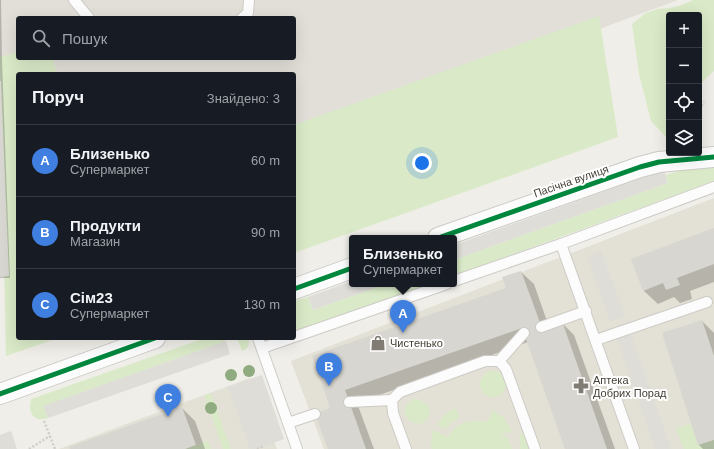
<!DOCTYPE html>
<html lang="uk">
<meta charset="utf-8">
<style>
:root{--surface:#171b24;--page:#20242c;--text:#f1f3f6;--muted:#9ea1a6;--line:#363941;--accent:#0b8043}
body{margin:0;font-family:Helvetica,sans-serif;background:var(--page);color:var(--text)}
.controls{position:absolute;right:12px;top:12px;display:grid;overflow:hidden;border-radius:4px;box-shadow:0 4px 16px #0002}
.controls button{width:36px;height:36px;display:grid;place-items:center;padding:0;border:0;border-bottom:1px solid var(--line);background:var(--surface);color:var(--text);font:20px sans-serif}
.you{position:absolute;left:422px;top:163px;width:14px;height:14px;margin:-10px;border:3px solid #fff;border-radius:50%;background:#1a73e8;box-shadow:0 0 0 6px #1a73e833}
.badge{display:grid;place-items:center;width:26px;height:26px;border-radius:50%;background:var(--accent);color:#fff;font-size:13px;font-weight:700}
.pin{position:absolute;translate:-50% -33px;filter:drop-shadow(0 1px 2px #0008)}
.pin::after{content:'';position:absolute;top:21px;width:14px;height:12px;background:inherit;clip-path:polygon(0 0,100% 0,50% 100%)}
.popup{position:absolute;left:349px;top:235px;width:108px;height:52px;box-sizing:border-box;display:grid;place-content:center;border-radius:4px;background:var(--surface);filter:drop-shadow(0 1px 3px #0005);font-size:13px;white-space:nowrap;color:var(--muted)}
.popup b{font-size:15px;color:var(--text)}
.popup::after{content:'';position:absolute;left:50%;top:100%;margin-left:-8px;border:8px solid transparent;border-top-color:var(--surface)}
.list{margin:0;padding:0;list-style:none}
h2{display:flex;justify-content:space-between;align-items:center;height:52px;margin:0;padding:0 16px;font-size:17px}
h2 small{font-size:13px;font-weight:400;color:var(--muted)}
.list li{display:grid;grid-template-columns:26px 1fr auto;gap:12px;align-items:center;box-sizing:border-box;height:72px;padding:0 16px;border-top:1px solid var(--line)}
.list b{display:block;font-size:15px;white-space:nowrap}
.list p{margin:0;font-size:13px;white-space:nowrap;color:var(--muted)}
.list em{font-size:13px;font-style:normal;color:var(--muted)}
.icon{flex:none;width:22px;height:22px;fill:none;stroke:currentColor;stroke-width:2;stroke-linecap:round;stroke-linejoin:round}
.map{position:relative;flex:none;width:714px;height:449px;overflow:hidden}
.search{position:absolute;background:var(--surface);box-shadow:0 4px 16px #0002;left:16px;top:16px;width:280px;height:44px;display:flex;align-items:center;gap:10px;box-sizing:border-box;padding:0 14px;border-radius:4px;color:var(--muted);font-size:15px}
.panel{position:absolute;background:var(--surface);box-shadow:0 4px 16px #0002;left:16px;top:72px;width:280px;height:268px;border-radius:4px}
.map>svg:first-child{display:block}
</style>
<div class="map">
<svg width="714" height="449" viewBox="0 0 714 449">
<rect width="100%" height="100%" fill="#efeee8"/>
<!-- residential -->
<g fill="#e3e0d5">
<polygon points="714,198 714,449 324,449 291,361"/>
<polygon points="250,378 277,449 59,449"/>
</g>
<!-- industrial -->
<path fill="#e2dfd9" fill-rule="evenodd" d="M0 0H678L610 25 294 157V74H18V272L9 276 0 57ZM18 18H294V58H18Z"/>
<!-- green -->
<g fill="#daeac8">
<polygon points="693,0 714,0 714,71 699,85 699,15 669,15 669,139 668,139 651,121 639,74 632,24 646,13 657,9 669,8 679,6"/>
<polygon points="599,16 618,137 294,253 294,125"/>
<polygon points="18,52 18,58 53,58 57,74 18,74 18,338 58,338 6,356 0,57"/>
<polygon points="704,166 714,166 714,181 454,276 454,260 668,183 666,175 679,171"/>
<polygon points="386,284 434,284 294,334 294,301 308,297 313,310"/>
<path d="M205 338H225L226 341 44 406 48 418C38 422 30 417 30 406 30 404 31 401 31 399Z"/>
<path d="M237 338H249C249 345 249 348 242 351Z"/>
<circle cx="493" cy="384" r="13"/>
<polygon points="211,393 231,449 223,449 222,446 204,395"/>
<path d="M414 399C423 399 434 407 428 418 419 435 390 410 414 399Z"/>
<polygon points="456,407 459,418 452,422 446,429 437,425 444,415"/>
<path d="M493 410 504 418 512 431 499 435 508 437 512 449H432L431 444 433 430 448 437C451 434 453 429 456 427 466 420 477 420 487 422Z"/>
<polygon points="691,424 698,445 714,440 714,449 684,449 676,428"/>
<polygon points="524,433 530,449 520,449 520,435"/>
<polygon points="208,441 211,449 185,449"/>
</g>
<!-- parking -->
<g fill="#deddd8">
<polygon points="664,170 668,183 454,260 454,245"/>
<polygon points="601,251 625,316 610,322 587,256"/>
<polygon points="352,281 352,284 386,284 313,310 308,297"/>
<polygon points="631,334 671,449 655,449 617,339"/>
<polygon points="226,341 230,354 48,418 43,406"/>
<polygon points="262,375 284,439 257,449 250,449 228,387"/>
<polygon points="11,431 17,449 0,449 0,435"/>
</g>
<!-- shadow -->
<g fill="#0003">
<polygon points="0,0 1,0 2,60 10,278 0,278"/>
<polygon points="714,229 714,282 690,291 692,299 680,303 674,297 658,304 644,291 633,259"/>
<polygon points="521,272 534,284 549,327 561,322 574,335 615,449 566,449 528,342 357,403 374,449 329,449 332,409 313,357 507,288"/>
<polygon points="702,321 714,333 714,449 703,449 699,445 663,333"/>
<polygon points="182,408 195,421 205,449 71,449"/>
</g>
<!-- building -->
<g fill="#d8d6d0">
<polygon points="0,81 1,81 9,276 0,277"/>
<polygon points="714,228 714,264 677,278 680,285 666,290 663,283 643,291 631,259"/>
<polygon points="521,271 542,328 562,321 607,449 565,449 522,328 345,390 366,449 328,449 315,414 330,408 312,356 506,288 502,277"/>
<polygon points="702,320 714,356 714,440 698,445 662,333"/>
<polygon points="182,407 196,445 185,449 70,449 69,447"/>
</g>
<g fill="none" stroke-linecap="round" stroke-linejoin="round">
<!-- service casing -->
<g stroke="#cdcbc6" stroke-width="12">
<g id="service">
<polyline points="74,0 89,18"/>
<polyline points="242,18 248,13 249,0"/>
<polyline points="561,244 634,449"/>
<polyline points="454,281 561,244 714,187"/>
<polyline points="541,327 586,311"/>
<polyline points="294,337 447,284"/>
<polyline points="258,338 288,423 297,449"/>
<polyline points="596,340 707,302"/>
<polyline points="262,348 291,338"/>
<polyline points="499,361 524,333"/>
<polyline points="349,402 392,400"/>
<polyline points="288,423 315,414"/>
<polyline points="406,449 393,413 392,400 400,392 485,361 499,361 506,369 535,449"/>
</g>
</g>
<!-- minor casing -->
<g stroke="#cdcbc6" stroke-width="22">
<g id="minor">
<polyline points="438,238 640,167 659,162 714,157"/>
<polyline points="294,289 352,268"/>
<polyline points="0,394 155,338"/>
</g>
</g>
<!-- path -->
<g stroke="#d0ceca" stroke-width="2.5" stroke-dasharray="2 2" stroke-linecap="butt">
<polyline points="699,109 704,102"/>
<polyline points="44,421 55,449"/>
<polyline points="29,449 50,436"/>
<polyline points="257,449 264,446"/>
</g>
<!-- service -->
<use href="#service" stroke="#fdfcfc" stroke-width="10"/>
<!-- minor -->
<use href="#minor" stroke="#fdfcfc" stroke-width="20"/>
<!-- cycleway casing -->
<g stroke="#fff" stroke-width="8">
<g id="cycleway">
<polyline points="438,238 640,167 659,162 714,157"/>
<polyline points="294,289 352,268"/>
<polyline points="0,394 155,338"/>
</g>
</g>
<!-- cycleway -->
<use href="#cycleway" stroke="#00873e" stroke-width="5"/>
</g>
<!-- trees -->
<g fill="#8fab7f">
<circle cx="249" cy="371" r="6"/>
<circle cx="231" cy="375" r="6"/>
<circle cx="211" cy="408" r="6"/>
</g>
<!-- icons -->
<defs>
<g id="shop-bare" transform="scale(1.2)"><path d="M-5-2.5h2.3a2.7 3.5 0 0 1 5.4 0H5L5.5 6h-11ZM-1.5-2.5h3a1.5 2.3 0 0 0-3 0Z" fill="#807c74" stroke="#fff" stroke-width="2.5" paint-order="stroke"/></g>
<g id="pharmacy-bare" transform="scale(1.2)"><path d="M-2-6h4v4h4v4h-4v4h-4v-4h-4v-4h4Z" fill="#807c74" stroke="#fff" stroke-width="2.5" paint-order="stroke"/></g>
</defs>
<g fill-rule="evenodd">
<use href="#shop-bare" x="378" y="343"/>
<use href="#pharmacy-bare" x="581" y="386"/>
</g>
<g text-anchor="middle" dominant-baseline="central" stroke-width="4" stroke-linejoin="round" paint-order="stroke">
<!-- street labels -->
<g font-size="11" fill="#443f35" stroke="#fff">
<text transform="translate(571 181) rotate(-19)">Пасічна вулиця</text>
</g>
<!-- poi labels -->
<g font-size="11" fill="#443f35" stroke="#fff" text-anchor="start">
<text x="390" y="343">Чистенько</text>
<text x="593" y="380">Аптека<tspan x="593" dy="13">Добрих Порад</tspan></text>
</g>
</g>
</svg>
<div class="controls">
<button>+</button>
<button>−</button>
<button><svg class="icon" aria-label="locate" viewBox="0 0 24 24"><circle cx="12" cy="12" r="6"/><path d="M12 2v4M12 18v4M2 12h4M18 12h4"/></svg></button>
<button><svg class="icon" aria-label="layers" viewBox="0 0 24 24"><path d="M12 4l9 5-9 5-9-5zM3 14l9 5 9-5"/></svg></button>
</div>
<div class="you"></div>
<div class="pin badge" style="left:403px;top:333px;background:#3f7fe0">A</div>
<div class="popup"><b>Близенько</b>Супермаркет</div>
<div class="pin badge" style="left:329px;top:386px;background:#3f7fe0">B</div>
<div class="pin badge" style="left:168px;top:417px;background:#3f7fe0">C</div>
<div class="search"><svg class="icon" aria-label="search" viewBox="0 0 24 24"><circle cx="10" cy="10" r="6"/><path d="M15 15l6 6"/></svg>Пошук</div>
<section class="panel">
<h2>Поруч<small>Знайдено: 3</small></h2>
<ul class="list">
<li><span class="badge" style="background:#3f7fe0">A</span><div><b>Близенько</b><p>Супермаркет</p></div><em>60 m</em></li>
<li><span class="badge" style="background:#3f7fe0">B</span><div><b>Продукти</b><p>Магазин</p></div><em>90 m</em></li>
<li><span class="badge" style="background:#3f7fe0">C</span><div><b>Сім23</b><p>Супермаркет</p></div><em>130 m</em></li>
</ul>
</section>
</div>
